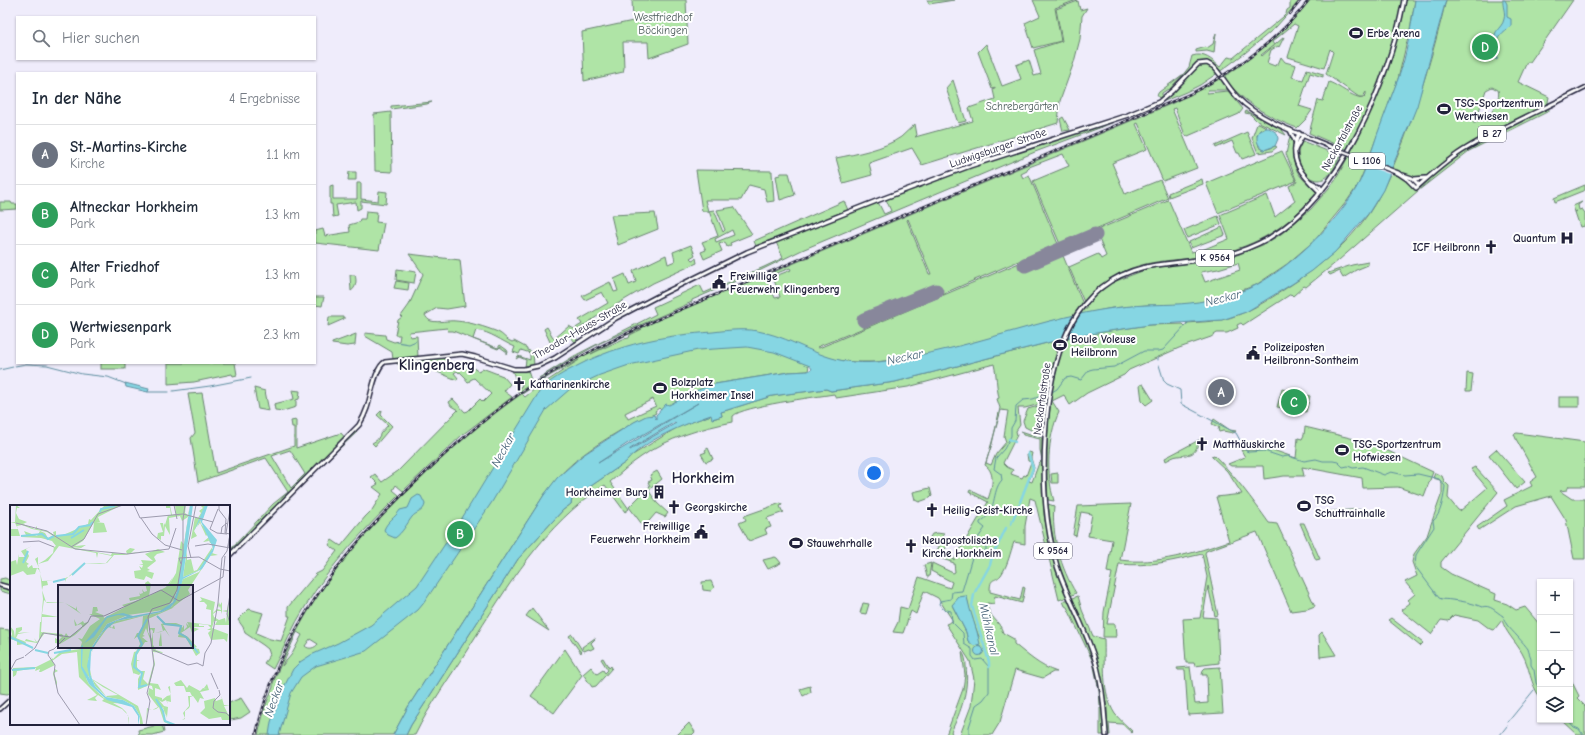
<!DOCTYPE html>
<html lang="de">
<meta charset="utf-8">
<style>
:root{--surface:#fff;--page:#f2f2f3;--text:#1f2937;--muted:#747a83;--line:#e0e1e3;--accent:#1a73e8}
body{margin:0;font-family:"Comic Neue",sans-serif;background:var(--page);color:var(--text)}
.controls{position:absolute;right:12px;bottom:12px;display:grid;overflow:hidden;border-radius:0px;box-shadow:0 1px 3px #0004}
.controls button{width:36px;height:36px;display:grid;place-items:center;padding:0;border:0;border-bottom:1px solid var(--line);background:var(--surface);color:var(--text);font:20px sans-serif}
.you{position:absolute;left:874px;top:473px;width:14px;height:14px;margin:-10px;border:3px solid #fff;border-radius:50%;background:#1a73e8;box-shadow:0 0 0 6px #1a73e833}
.badge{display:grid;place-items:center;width:26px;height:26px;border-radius:50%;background:var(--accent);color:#fff;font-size:13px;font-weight:700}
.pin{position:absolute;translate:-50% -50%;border:2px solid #fff;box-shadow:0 1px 4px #0006}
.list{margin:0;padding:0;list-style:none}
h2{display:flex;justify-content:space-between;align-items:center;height:52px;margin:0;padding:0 16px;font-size:17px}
h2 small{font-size:13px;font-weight:400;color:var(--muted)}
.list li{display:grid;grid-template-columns:26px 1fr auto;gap:12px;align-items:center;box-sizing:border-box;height:60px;padding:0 16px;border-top:1px solid var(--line)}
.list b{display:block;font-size:15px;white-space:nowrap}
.list p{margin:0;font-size:13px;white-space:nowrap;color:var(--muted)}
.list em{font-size:13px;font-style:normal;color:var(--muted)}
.icon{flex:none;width:22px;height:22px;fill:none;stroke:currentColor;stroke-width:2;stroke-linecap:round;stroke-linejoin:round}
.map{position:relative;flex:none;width:1585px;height:735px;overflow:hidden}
.search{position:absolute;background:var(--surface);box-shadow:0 1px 3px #0004;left:16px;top:16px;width:300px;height:44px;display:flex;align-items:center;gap:10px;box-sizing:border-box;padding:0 14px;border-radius:0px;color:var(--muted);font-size:15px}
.panel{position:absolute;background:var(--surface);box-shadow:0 1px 3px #0004;left:16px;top:72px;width:300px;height:292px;border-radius:0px}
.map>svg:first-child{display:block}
</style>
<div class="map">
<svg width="1585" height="735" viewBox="0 0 1585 735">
<rect width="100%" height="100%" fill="#efecfb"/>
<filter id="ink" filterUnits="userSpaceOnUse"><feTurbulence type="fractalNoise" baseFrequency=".025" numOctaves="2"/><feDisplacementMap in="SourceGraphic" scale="8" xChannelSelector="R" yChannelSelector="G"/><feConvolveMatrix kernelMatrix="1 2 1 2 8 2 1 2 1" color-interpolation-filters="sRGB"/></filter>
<g filter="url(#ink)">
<!-- green -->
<g fill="#afe4a6" stroke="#688370" fill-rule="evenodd">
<polygon points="632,0 686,0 688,44 649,58 648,42 623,42 624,68 623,72 584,81 582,32 633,21"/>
<polygon points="927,0 954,0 929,4"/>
<polygon points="1033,0 1077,0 1055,8 1061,41 1033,48 1025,23 1040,16"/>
<path d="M1290 0H1300L1276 27 1245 53 1222 70 1200 85 1186 92 1102 127 1035 152 802 250 759 271 692 300V302L600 343 539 378 574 356 656 314 653 307 700 285 704 293 764 267 783 258 776 242 878 202 884 214 891 211 886 199 987 161 1108 123 1158 104 1170 96 1178 81 1189 67 1192 56C1204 52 1212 60 1220 67L1228 57 1233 58 1283 17 1286 14 1287 10 1290 8Z"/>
<path d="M1310 0H1415L1410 29 1398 79 1366 166 1358 185 1347 201 1315 240 1287 264 1256 285 1237 292 1193 304 1170 306 1147 305 1112 308 1068 317 943 351 906 358 876 362H855L837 360 816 354 809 365 808 371 789 372 715 384 682 398 661 410 659 408 655 411 656 413C650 417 640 419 633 423 613 435 591 447 573 463 562 472 553 484 544 495L408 707 393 735H258L265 707 273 687V683C294 630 323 582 360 539 378 518 398 500 418 481 469 431 524 387 587 354 644 323 705 300 765 275L775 298 780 297 773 277 791 270 790 268 772 275 771 273 1173 103 1221 78 1229 90H1208L1207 93 1228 91 1243 109 1239 114 1188 136 1185 135 1175 108 1172 109 1197 168 1163 181 1138 123 1136 124 1147 149 1112 163 1125 194 1160 180 1168 198 1060 244 1033 181 1069 166 1063 154 1029 167 1027 169V171L1021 174 1023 178 1029 175 1058 244 866 327 817 347 819 348 1059 246 1085 309H1087L1069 267 1098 254 1101 259 1106 256 1099 239 1063 253 1061 245 1168 200 1169 201 1191 252 1202 250 1229 239 1220 215 1267 195 1275 217 1295 201 1289 186 1297 182 1286 154 1290 136 1293 140C1292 154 1292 168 1303 179 1307 184 1312 187 1316 192L1315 195C1305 205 1296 216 1284 224 1259 244 1225 255 1194 258 1166 261 1138 261 1114 277L1116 281 1150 268 1229 258 1265 244 1281 234 1311 209 1335 181 1351 151 1309 133 1318 100 1323 101 1329 82C1340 86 1351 97 1363 98L1366 95V92L1363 97H1359L1326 74 1333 52 1330 49 1324 68 1288 57 1298 26 1294 24 1272 42 1274 45 1261 55 1262 56 1284 37 1279 47 1278 46 1271 50 1267 63 1275 66 1276 64H1278L1281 57 1285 62 1296 65 1292 77 1303 80 1307 69 1323 74V77L1310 73 1299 106 1312 110 1306 119 1297 128C1268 117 1242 102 1224 77 1256 55 1286 31 1310 0ZM908 219 931 274H929L907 220ZM1238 263 1240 270 1205 282 1201 272 1218 269ZM642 329 630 335 629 338 623 339 591 354 622 337ZM579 360 535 389 525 397 522 394 551 375ZM653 399 656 406 628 419 625 413ZM297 632 302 635 292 654 282 666ZM310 639 318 644C315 648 309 650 305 646Z"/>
<path d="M1446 0H1573L1530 62H1527L1518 82 1549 97 1548 102 1549 111 1469 151 1419 190 1339 260 1306 287 1304 286 1293 296 1291 294 1243 325 1241 323 1237 325 1238 328 1227 333H1217L1211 337 1179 348 1129 370 1124 375 1087 393 1070 405 1064 395 1052 401 1059 412C1047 438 1046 474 1054 501L1048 500C1046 468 1046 433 1051 401L1025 408H1018L1020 425 1016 431 1017 435 1003 463 1007 467 1013 470 1011 474 1022 478 1024 475 1026 476 1031 462 1028 461 1027 454 1029 452 1032 453 1031 458 1034 468 1029 481 1032 482 1039 463 1042 460 1040 450V439L1023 435 1021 431 1042 438 1044 515 1053 560 1067 597 1059 600 1035 500 1030 498 1025 526V544L1014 542C1010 553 1008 565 1001 575 994 583 990 576 990 592L1020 600 1023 587 1025 588 1022 603 995 596 994 604 987 603C988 618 1000 620 1003 633L1014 639V644C1028 655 1039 666 1057 672H1053L1043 678 1015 670 1000 722 992 735H960L971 706 974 679 970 661 946 624 953 621 938 598 924 591 916 614 911 611 903 633 893 632 898 622 900 607 908 609 919 577 950 588 952 582 931 571 932 563 953 573 955 572 954 563 934 556 944 537 949 541 944 552 954 560 988 502 969 492 970 490 988 499C992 488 996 473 985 465L992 444 1000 408 997 399 999 398C996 386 997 375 994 364L908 387 836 398 834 394C816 397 743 406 733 416V422C702 428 667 438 641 457 630 464 620 474 610 482L629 509 625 512 605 485C544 524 507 587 469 647 451 676 430 704 415 735H406L411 725 518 559 563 510 571 504 572 499 626 462 631 456 678 427 711 415 713 419 722 416 721 412 772 396 826 389 831 391 895 382 1070 337 1149 325 1183 324 1185 326 1187 323C1198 322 1210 322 1221 320 1246 315 1268 300 1288 287 1319 267 1348 244 1369 213 1384 191 1394 165 1404 140 1421 94 1435 47 1446 0ZM1492 87 1498 90C1501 97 1494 112 1487 116 1483 119 1479 119 1476 123H1473L1475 119 1477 117 1486 90ZM1001 410 1008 411 1004 436 1006 442 996 454 991 465 986 463ZM967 597 969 610 979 637 968 641 966 632 953 607C954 599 960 599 967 597Z"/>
<path d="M1078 1 1080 10 1087 8 1082 16 1080 39 1074 62 1060 101 1058 123 922 165 912 148 869 163 872 175 843 183 836 158C856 154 884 149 901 137 906 133 910 128 915 124L917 135 915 137 973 121 969 108 995 99 993 90 996 88 992 89 978 52 986 44 1002 86 1021 79 1016 65 1029 60 1034 76 1041 74 1034 50 1062 41 1056 9Z"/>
<polygon points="1216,33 1214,53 1207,51 1196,52 1196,50 1206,47 1207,48 1213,44"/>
<polygon points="1182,75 1169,90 1168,89 1162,93 1162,95 1159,98 1157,95 1159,92"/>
<polygon points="953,80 966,121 958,123 946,88"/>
<polygon points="432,102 427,104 391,109 391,106"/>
<polygon points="1246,111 1282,130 1286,135 1257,121 1250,114 1245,113"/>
<polygon points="391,112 392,172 375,171 374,114"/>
<polygon points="1063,117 1070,130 1063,131 1060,119"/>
<polygon points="1259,123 1266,127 1260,130 1257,135 1259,147 1264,150 1271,148 1275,146 1277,147 1272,151 1258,153 1252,138 1257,124"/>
<polygon points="1247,132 1256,154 1242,159 1239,153 1237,153 1232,141 1216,148 1215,146"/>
<path d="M1302 141 1340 156C1337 164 1329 180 1319 180 1302 181 1293 154 1302 141Z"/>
<polygon points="1282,151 1296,181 1218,213 1206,183"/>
<path d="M696 170 772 171V173L774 201 767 202 764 189 749 185 741 200H705L708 211 714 210 723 232 725 230 717 210 734 207 752 234 730 243 731 245 727 247 725 242 719 244 722 251 704 259 701 252 706 250 702 242 718 236 709 211H702ZM732 230 734 235 716 242 715 239Z"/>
<polygon points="349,172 356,172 356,180 348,180"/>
<polygon points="781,173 789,173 795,195 780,200 776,176 780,175"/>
<polygon points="1202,179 1203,184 1169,197 1168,193"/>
<polygon points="357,183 361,183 361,199 378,201 379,191 387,192 386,204 361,201 361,208 357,210 356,202 336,205 338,216 333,217 332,204 330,204 330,186 333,185 333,199 357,199"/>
<polygon points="1585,185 1585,190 1555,202 1554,198"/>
<polygon points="844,201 848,210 756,246 754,241"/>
<polygon points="0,202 11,202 12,204 17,204 17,209 0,210"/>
<polygon points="1582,202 1578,205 1579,210 1582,209 1585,213 1585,226 1580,227 1575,212 1577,211 1575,212 1573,206"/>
<polygon points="366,211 377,212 376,222 384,223 379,250 315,243 315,231 323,229 325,236 350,232 349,225 359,222 360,219 365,219"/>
<polygon points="655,213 658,229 618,245 611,215"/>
<polygon points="1218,216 1221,224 1187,238 1184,230"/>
<polygon points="1222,227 1225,235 1191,248 1189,242"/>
<polygon points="691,245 695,255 690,258 692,260 696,258 697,263 653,283 602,313 573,333 578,341 575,342 569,335 566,338 564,336 551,344 544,329 547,327 554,339 569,326 574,329 582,324 579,320 608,303 602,292 585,300 582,296 610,282 614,292 618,291 614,279 625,274 629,285 636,282 633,271 666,255 668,264 675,261 673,252"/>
<path d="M409 254 460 260 465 306 447 309 437 308 425 315C426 317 428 320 431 321 439 323 448 320 456 321 470 322 485 327 498 332 504 335 506 340 512 342L514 341 527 348V350L533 352 534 366 525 367 526 360 519 357 516 359 518 356 530 360V353L521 350 519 354 513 352 515 347C501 341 491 332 476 330L473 339 498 348 500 345 507 350 508 352 507 355V352L500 347 498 349 453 331H448L447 328 409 332 410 337 417 336 418 358 393 359 392 352 365 336V333L385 335 386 339 394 342 399 341 400 335H395L398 320 402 317 401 316 409 305 423 274Z"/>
<polygon points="1368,262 1368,265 1356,270 1343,278 1339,271 1330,275 1328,273 1352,265"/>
<polygon points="397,269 416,272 414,283 396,280"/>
<path d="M350 275H355C357 281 356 288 351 291Z"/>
<polygon points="396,281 409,283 408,290 394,288"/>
<polygon points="315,297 324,297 322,306 315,305"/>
<polygon points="329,317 344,317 344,319 328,326"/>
<polygon points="356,334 355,345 347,346 332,344 332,343"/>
<path d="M444 357 445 361 457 364 462 367 465 362 479 372 482 368 503 376 510 384 504 391 512 397 462 435 403 491 396 485 393 490 399 495C365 529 330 565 305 607 293 626 284 648 273 669L264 663 270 655 268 649 263 645 245 633 243 627 238 620 249 609 263 613 256 633 270 639 281 641 290 616H288V607L316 574 322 571 337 551 329 545 332 540 341 546 365 517 372 510 382 494 373 487 378 484 371 477 375 474 382 482 398 471 458 410 451 406 449 402 453 399 465 412 468 411 480 399 483 402 491 394 474 378 470 380 469 382 466 381V378L460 372 459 373 457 371 454 373 458 378 457 380 425 367 423 365 397 364 396 363Z"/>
<rect x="101" y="363" width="24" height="6"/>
<polygon points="168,363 235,363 237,375 233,376 232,374 194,382 168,384"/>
<polygon points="512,370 528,371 532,383 519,392 517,390 518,387 521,387 523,382 516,380"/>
<polygon points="1467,373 1473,374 1471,391 1466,391"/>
<polygon points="1143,384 1153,400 1146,405 1142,401 1140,385"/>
<polygon points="254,388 265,391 269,411 258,409"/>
<polygon points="1282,389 1310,396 1306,412 1277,407"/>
<polygon points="292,390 300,391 299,399 296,400 296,407 283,411 275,410 274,404 294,399"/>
<path d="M202 393 216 473 294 446V427H292L291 421 296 420V448L341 433 346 439 356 431 357 432 304 482 229 559V551L273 504 288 492 266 458 198 482 191 438 195 433 188 394ZM290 450 305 474 291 488 272 456Z"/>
<rect x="1559" y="397" width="20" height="10"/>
<path d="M1045 404C1043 415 1045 429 1033 431L1025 427 1023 421 1028 409Z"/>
<polygon points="382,410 381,415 392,426 375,446 372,443 377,440 380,435 380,434 388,425 377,415"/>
<polygon points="1214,419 1230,430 1236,431 1233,433 1223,431 1219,432 1218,429 1220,428 1212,424"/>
<polygon points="1305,427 1371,443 1433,472 1424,496 1398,487 1363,488 1362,478 1302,467 1304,476 1284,476 1264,479 1263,466 1231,466 1228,464 1245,457 1241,450 1258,450 1264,447 1296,458 1298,438 1302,439 1304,435"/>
<polygon points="1517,433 1585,442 1585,486 1569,486 1567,490 1560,491 1572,499 1585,499 1585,559 1574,559 1566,520 1551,496 1516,506 1479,530 1477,527 1507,506 1504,500 1532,486 1530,482 1537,477 1516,439 1514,434"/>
<path d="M1199 440C1195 456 1192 454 1178 456 1174 456 1170 459 1166 461L1165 458Z"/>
<polygon points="708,448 713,459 706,462 701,454 706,452 705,450"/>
<polygon points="1496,449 1525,482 1516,489 1489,455"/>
<path d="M1214 455C1235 476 1252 499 1269 523L1277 524 1315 606 1307 609 1291 611 1257 532 1206 551 1205 553 1218 615 1215 616 1208 586 1203 617 1217 618 1219 663 1195 666 1194 663H1186L1183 619 1200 618 1207 577 1202 554C1172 561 1150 567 1119 564L1107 624H1115L1116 637H1103L1104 612 1112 573 1107 572 1112 540 1088 536 1092 514 1081 512 1076 536 1073 535 1078 506 1131 504 1120 560C1157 565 1194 553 1229 541L1216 497 1242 494 1227 471 1211 456Z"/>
<path d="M1475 467 1498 492 1441 562V567L1451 574 1496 594 1495 600 1507 604 1516 610 1525 607 1540 625V697C1530 684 1530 667 1522 653 1516 642 1505 632 1502 620L1494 630 1490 629 1478 620 1454 615 1448 621 1441 620 1431 634 1401 610 1410 603 1408 600 1415 594 1405 582 1417 576 1412 562 1414 554 1427 536 1431 524 1442 493V484L1440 480 1433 478 1435 473 1442 476 1444 481 1449 486 1448 498 1458 510 1460 511 1487 488 1471 469Z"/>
<polygon points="657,471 662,479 651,488 649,491 657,503 668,513 665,517 656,513 644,527 629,507 650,486 648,482 652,480 650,475"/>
<polygon points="1058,473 1058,483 1052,483 1051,474"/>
<polygon points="930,488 932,496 930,498 919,502 915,500 913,492"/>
<polygon points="781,503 782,505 780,506 782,511 784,512 767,518 771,527 765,529 767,534 749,541 739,523 746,520 744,516"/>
<path d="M1048 504 1054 506C1051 535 1061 569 1076 593L1071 596 1073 598 1078 596 1082 610 1093 636 1104 639C1105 664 1101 692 1115 714 1120 720 1127 726 1133 732L1132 733 1122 724 1109 723 1110 735H1108L1107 708 1099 667 1088 636 1069 592 1057 560 1051 528Z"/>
<polygon points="1365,509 1366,515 1320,517 1319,512"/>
<polygon points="1300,523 1304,523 1320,559 1316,560"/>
<polygon points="937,533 944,534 936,546 930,543 931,540 929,539 932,534"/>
<polygon points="775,557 777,558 781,563 768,569 763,560"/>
<polygon points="931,563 929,577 927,577 924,565"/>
<polygon points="5,578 11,581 11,594 0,591 0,579"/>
<polygon points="711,581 714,588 711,591 703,590 702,582"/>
<path d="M1069 599C1085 636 1098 666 1103 706H1100L1099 691 1093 662 1067 607 1065 606 1063 601Z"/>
<polygon points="863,603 869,604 866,614 860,613"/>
<polygon points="532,608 549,631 526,616"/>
<polygon points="1391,618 1423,643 1420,646 1388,620"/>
<polygon points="0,629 9,630 11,645 11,693 7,694 0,693"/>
<polygon points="1322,632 1336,655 1320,657 1319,635"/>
<polygon points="572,634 582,650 581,653 569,636"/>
<polygon points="595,638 595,639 591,643 594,648 590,650 589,649 584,651 582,647"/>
<polygon points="565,649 582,675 554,713 531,696"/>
<path d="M962 652C965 655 966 661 966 666 969 691 961 711 951 732L953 735H946L963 689 965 675Z"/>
<polygon points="603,658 609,668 611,666 612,668 596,686 592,687 583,674 591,667 597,674 603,670 605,673 608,670 601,659"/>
<polygon points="1190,667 1195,704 1208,703 1207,675 1202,675 1203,670 1205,668 1220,667 1223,713 1188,715 1185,670 1178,670 1177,668"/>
<polygon points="1570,678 1579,696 1577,698 1585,706 1585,735 1577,735 1561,720 1570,720"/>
<polygon points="810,686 811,692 803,696 800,689"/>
<polygon points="241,698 250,712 241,718 231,720 229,716 229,703"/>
<polygon points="1100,708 1103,708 1104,735 1100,735"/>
<polygon points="689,723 695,732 692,735 677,735"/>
<polygon points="162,724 164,732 153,735 139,735 138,730"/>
</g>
<!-- water -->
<g fill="#86d6e3" stroke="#5e8ea0" fill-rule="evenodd">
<path d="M1415 0H1446L1417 106 1383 190 1368 214 1335 252 1312 271 1292 284 1246 312 1222 320 1149 325 1070 337 895 382 831 391 826 389 772 396 721 412 722 416 712 419 711 415C685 424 644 440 626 462L572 499 571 504 563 510 518 559 411 725 406 735H393L408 707 544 495 557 478 583 455 634 422 646 416 654 415 656 419V415L666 404 669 405 698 390 715 384 789 372 808 371 812 369 810 366 774 352 747 347 698 350 629 365 600 375 570 389 546 410 492 502 423 604 418 610 366 651 316 666 301 677 291 693 279 735H269L271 722 283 689 293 669 300 662 311 655 338 643 371 625 417 586 459 523 541 389C554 377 571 369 587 361 629 342 668 335 713 332 729 330 747 328 762 332 795 339 820 360 854 362 874 364 894 360 914 356 965 347 1015 329 1066 317 1092 311 1120 306 1147 305 1172 304 1191 305 1217 298 1230 295 1245 291 1258 284 1295 263 1341 219 1360 181 1367 166 1372 150 1377 135 1384 116 1391 97 1398 79 1407 55 1411 26 1415 0ZM698 403 598 463 628 443ZM675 422 676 423 630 450V449Z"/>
<path d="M1503 0H1505L1507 4V17L1511 19V26C1503 32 1496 37 1496 47 1497 52 1498 55 1497 60L1494 58C1495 50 1492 40 1496 32 1499 27 1503 25 1504 19 1506 12 1502 6 1503 0Z"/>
<path d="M1265 128H1269L1277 133 1278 139 1275 146 1264 150C1257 146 1255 138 1259 131Z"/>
<polygon points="125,383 149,389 148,392 126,387"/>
<path d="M418 495 421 496 425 504C424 512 416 512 412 517 406 525 403 532 395 538L388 535 384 530C387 521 395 518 400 510L408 508 412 499Z"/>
<path d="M965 596 967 597C970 613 977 628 980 644L974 646 968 641 966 632 952 605 959 597Z"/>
<circle cx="979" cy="651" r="4.5"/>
</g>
<!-- pier -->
<g fill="#efecfb">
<polygon points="1367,158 1394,169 1392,175 1364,165"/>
<polygon points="1080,312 1065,340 1060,341 1074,314"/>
</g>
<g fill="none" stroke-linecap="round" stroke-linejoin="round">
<!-- stream -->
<g stroke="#5e8ea0" stroke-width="1">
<polyline points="397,342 409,344 416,341"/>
<polyline points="1158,360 1158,357"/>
<path d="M1159 365 1164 381 1167 384 1180 390 1181 404 1232 431 1236 433 1246 451 1249 452 1264 451 1282 457 1288 456 1304 461 1316 459 1323 461H1333L1338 462 1343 467 1348 466 1353 468 1363 467 1384 475 1391 472 1405 475 1418 474 1439 479 1445 486C1444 496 1441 515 1433 521L1434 527 1416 555 1415 566 1439 598C1443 600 1447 599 1452 600 1462 601 1473 603 1482 607 1490 604 1496 612 1503 616 1504 619 1505 622 1507 625 1512 631 1524 643 1528 649 1529 653 1530 655 1531 658V665L1534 670 1536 683 1540 689"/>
<polyline points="15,366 26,364 47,365 82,374 108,377 126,384"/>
<polyline points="0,370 13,367"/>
<polyline points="173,391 210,386 251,378"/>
<polyline points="148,392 169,392"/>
<polyline points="1052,392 1057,389 1065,378 1071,377 1081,380 1089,370 1093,369 1114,367 1144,351 1159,351 1163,350 1188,323"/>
<polyline points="1568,720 1574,727 1579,729 1583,735"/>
<polyline points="1508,722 1534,690"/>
<path d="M969 735V727L976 705 983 700 989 692V667L982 659 975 660 972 656V649L964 644 963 633 952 622 951 611 943 609 939 604 940 601 951 599 952 592 962 591 973 554 976 551 983 552 986 550V546L980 542 978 538 985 528 980 524V522C998 512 991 491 1002 480L1001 474 994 469 996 458 1004 449 1011 436V428L1015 421 1016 406 1023 400 1033 399 1049 393"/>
<polyline points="1500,735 1507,726"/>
</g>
<!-- canal -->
<g stroke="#86d6e3" stroke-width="2.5">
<polyline points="1009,439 1015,442"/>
<polyline points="1020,502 1033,468 1028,453"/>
<polyline points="1011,524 1019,505"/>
<polyline points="975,592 990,565 992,557 1006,528"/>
<polyline points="974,595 972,606 989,662 989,667"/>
</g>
<!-- runway -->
<g stroke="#88879b" stroke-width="15">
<polyline points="1025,265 1095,235"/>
<polyline points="864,320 936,291"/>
</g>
<!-- major casing -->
<g stroke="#22223b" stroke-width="6">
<g id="major">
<polyline points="1290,130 1295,141"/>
<path d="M1299 133C1287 160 1302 175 1320 192"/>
<polyline points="1295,150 1303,135"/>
<path d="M1398 173 1407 179 1416 188C1432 174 1448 159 1467 148 1505 125 1546 108 1585 88"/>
<polyline points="1403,175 1412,178 1419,185"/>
<polyline points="1414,179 1426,178"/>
<polyline points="1311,182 1319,186 1322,190"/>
<path d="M229 556 359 425C362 420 365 414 367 408 371 397 375 367 385 362L462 354 475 357 514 369H524L538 366 555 358 616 318 658 296 747 252 879 200 970 166 1128 115 1159 102 1173 90 1198 64 1207 63 1214 67C1223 77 1229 89 1238 98 1261 122 1306 136 1336 149"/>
<polyline points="0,585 11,588"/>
<polyline points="0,709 11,699"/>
<path d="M1106 735C1104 705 1102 676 1091 648 1081 620 1066 594 1057 566 1042 515 1042 456 1048 404 1057 337 1082 276 1156 265 1199 259 1230 260 1269 238 1342 195 1389 80 1404 0"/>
</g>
</g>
<!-- major -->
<use href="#major" stroke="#fff" stroke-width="3"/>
<!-- rail casing -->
<g stroke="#22223b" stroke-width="2.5">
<g id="rail">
<polyline points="1290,14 1301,0"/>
<path d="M256 735C278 631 345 548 421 477 457 442 494 410 535 383 574 358 615 339 656 320L1190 94C1235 71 1278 40 1309 0"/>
</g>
</g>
<!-- rail -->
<use href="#rail" stroke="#fff" stroke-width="1" stroke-dasharray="3" stroke-linecap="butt"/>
<!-- major-bridge casing -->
<g stroke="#22223b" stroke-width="6" stroke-linecap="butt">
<polyline id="major-bridge" points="1336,149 1398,173"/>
</g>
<!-- major-bridge -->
<use href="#major-bridge" stroke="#fff" stroke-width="3"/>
</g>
</g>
<!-- icons -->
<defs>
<g id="stadium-bare" transform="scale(1.08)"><path d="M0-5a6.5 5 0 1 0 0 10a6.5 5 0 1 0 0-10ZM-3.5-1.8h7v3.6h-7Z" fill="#22223b" stroke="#fff" stroke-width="2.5" paint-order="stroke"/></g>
<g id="hospital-bare" transform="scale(1.08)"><path d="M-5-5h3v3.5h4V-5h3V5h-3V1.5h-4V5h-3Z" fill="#22223b" stroke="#fff" stroke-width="2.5" paint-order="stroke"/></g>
<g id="church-bare" transform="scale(1.08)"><path d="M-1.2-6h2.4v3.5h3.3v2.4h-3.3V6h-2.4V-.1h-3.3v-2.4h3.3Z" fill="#22223b" stroke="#fff" stroke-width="2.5" paint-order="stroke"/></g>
<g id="civic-bare" transform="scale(1.08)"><path d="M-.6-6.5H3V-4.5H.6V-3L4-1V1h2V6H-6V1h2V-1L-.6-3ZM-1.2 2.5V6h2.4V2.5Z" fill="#22223b" stroke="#fff" stroke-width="2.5" paint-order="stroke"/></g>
<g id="building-bare" transform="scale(1.08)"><path d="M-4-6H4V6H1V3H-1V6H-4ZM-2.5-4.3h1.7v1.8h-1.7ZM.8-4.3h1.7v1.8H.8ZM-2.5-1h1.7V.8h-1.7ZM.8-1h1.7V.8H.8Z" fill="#22223b" stroke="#fff" stroke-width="2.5" paint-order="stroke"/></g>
</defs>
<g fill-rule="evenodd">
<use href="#stadium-bare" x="1356" y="33"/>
<use href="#stadium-bare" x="1444" y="109"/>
<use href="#hospital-bare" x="1567" y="238"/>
<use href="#church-bare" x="1491" y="247"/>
<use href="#civic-bare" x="719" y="282"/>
<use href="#stadium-bare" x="1060" y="345"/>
<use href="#civic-bare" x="1253" y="353"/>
<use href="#church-bare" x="519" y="384"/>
<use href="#stadium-bare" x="660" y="388"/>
<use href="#church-bare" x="1202" y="444"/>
<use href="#stadium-bare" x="1342" y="450"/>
<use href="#building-bare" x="659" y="492"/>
<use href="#stadium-bare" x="1304" y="506"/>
<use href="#church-bare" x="674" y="507"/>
<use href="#church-bare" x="932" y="510"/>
<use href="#civic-bare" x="701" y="532"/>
<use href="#stadium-bare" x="796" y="543"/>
<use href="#church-bare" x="911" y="546"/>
</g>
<g text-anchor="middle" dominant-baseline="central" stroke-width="4" stroke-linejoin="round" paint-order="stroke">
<!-- shield labels -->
<g fill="#fff" stroke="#646476" stroke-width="1">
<rect x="1478" y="126" width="28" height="16" rx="3"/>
<rect x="1349" y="153" width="36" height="16" rx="3"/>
<rect x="1196" y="250" width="38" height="16" rx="3"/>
<rect x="1034" y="543" width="38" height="16" rx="3"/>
</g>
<g font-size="10" font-weight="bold" fill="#22223b">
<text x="1492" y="134">B 27</text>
<text x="1367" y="161">L 1106</text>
<text x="1215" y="258">K 9564</text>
<text x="1053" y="551">K 9564</text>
</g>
<!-- park labels -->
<g font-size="11" fill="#4c5c5b" stroke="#fff">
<text x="663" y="17">Westfriedhof<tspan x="663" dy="13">Böckingen</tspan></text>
<text x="1022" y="106">Schrebergärten</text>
</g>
<!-- poi labels -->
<g font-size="11" font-weight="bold" fill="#22223b" stroke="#fff" text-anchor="start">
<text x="1367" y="33">Erbe Arena</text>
<text x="1455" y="103">TSG-Sportzentrum<tspan x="1455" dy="13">Wertwiesen</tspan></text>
<text x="1556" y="238" text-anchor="end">Quantum</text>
<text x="1480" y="247" text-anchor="end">ICF Heilbronn</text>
<text x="730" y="276">Freiwillige<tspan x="730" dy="13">Feuerwehr Klingenberg</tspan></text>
<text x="1071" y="339">Boule Voleuse<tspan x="1071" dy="13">Heilbronn</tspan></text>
<text x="1264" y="347">Polizeiposten<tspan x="1264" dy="13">Heilbronn-Sontheim</tspan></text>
<text x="671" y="382">Bolzplatz<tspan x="671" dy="13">Horkheimer Insel</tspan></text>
<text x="530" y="384">Katharinenkirche</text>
<text x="1213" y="444">Matthäuskirche</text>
<text x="1353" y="444">TSG-Sportzentrum<tspan x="1353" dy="13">Hofwiesen</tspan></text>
<text x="648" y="492" text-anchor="end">Horkheimer Burg</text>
<text x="1315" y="500">TSG<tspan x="1315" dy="13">Schuttrainhalle</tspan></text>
<text x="685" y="507">Georgskirche</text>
<text x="943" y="510">Heilig-Geist-Kirche</text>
<text x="690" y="526" text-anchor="end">Freiwillige<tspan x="690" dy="13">Feuerwehr Horkheim</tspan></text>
<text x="922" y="540">Neuapostolische<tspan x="922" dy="13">Kirche Horkheim</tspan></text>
<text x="807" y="543">Stauwehrhalle</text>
</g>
<!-- street labels -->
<g font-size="11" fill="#22223b" stroke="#fff">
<text transform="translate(1342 138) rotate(-61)">Neckartalstraße</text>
<text transform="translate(998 148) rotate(-19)">Ludwigsburger Straße</text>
<text transform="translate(580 330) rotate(-30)">Theodor-Heuss-Straße</text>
<text transform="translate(1042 399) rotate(-82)">Neckartalstraße</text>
</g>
<!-- water labels -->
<g font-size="12" font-style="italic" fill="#456176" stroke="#fff">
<text transform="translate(1223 298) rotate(-14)">Neckar</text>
<text transform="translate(905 357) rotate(-12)">Neckar</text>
<text transform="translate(503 450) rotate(-61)">Neckar</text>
<text transform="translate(989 629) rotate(77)">Mühlkanal</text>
<text transform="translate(274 699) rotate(-70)">Neckar</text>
</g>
<!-- district labels -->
<g font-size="15" font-weight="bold" fill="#22223b" stroke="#fff">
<text x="437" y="365">Klingenberg</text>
<text x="703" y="478">Horkheim</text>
</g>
</g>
<!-- overview -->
<g transform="translate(10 505)">
<rect width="220" height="220" fill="#efecfb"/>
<path d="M6 0 10 3H7L6 8 9 14 17 17 13 19 25 24 27 21V24L37 26 44 30 43 27 46 26V30L51 31 78 19 79 14 81 15 94 1 112 0 88 12 90 17H86L94 18 97 27 83 28 84 17 73 36 65 41 76 40 71 43 61 42 101 50 102 48 117 49 116 46 120 43 125 44 121 48 137 46 114 50H104L97 58 90 59H72L56 74V77L55 74 48 76 43 77 49 75 37 76 38 80 33 81 32 85 36 97 55 98 66 104 67 101V105L71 109 55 98H37L34 95 32 109 48 112H32L31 127 52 129 54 132 56 128 59 132 73 122 71 119 65 121 64 114 67 120 73 116 74 118 79 117 65 130 50 139 45 138V133L49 135 52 132 35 128 27 138 15 136 16 134 26 137 24 133 27 137 29 134 30 117H27H31L33 94 30 66 27 63 25 69 17 70 13 66 0 71V57L6 55 7 60 9 49V52H15L11 46 22 41 16 44 19 51 16 57 19 59 17 60 18 63 22 60 23 63H29L25 54 28 52V59L35 55 43 48 44 42 46 41 42 36 31 33 11 32 16 30 14 26 27 31 30 26 35 28 38 33 43 31 37 27 22 24 12 20 7 21 10 31H0V24H8L5 18 0 17H5ZM49 41 86 48 87 53 88 48 102 51 96 58 72 59 60 71 51 75 32 76 28 59 38 56ZM156 0H160L162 10 166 9 165 0H176L175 8 178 10 180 0 170 75 164 95 154 105 118 110 97 119 83 140 78 156 81 175 78 171 76 173 79 179 94 193 118 199 103 198 112 203 116 207 119 213V220L118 210 112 204 92 196 94 194 88 190 85 193 87 196 77 195 87 190 69 172 67 147 52 149 42 156 45 160V164L48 166 44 168 47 177V184L43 169V168L45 163H41H45V160L31 167H29L30 164 25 166 26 163 7 166 6 170 3 172V163L26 162 42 154 41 152 43 154 50 147 70 144 72 137 68 133 72 134 80 121 90 114 79 109H82L83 102H87L88 106 85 107 93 110 94 113 115 102 112 100 139 92 120 96 119 93 130 91 129 87 130 89 133 88 132 84 134 87 137 86 135 78 138 76 141 79 139 91 156 82 163 72 159 80 153 86 159 80 166 68 171 36 174 39 178 12 172 16 170 11 159 13 160 30 155 21 154 31H151V35L147 33 148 28 153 27 150 18H153L154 24V18L155 20 158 10H161L160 3H156ZM190 0 195 1 190 14 191 19 203 33 202 37 205 36V40V38H200L198 33 199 36 193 37 199 32 198 29 196 31 190 18 187 22 189 17 184 26 187 31 181 34 185 12 188 13 191 8 189 6 193 3ZM203 41 201 48 188 66 173 72 177 45V55L181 54 184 67 183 57 184 66 187 65ZM148 44 155 47 147 49 144 52 146 56 137 63 140 65 137 66 144 68 142 74 136 71 134 75 125 73 124 66 131 65 129 61 132 63 133 60H129L133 59 131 55 143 56 135 49ZM202 48 208 50 200 51 197 56 178 85 180 89 162 103 165 102 138 114V127L142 134 143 126 141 124 140 126V123H145L144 128 153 126 151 119 154 118 150 115 155 118H166L171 120 172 123 174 120V125L177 122 176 118 179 121 177 117 201 120V105L196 104 197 100 194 97H189L192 95 190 92 205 97 203 108 207 104 211 105 210 101 209 103 208 100 209 97 210 100 212 97V106L217 105 218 99 220 120H205L207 116H204L202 123 218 129 217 137 214 134 201 135 198 128 201 125H197L201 123 198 120 189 119V121H194V122H182L189 124 187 125 191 132 187 125 182 128 180 122 171 128 178 132 187 142 184 143 189 144 190 148 186 151 176 133 168 132 171 121 153 120 160 132 155 125 151 127 152 141H149V137L151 127 143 128V140L146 145 152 147 153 148 143 147 145 159H151H145L140 178 148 179 151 185 145 183V191L152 193V195L157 191 155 187 157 191 161 190 158 182 160 181 161 197 157 196 158 199 156 195 152 197 149 195 154 201 158 202 157 212 155 207 157 214 153 203 154 202 152 203 155 216 161 220 154 217 149 202 146 204 142 205 138 204 136 220 137 203 142 205 148 202 138 189 139 183 143 185 142 181 139 180 128 185V174L130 170 131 175 132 170 131 168 129 170 123 168 124 172 121 159 124 147 127 146 125 144 127 145 130 139 128 131 124 134 127 128H129L128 125 129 128 132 123 133 111 103 119 100 121 102 123 104 120 105 124 98 122 83 143 79 160 82 174 128 201 132 213 133 219 130 220V211L124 201 113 195 97 192 85 181 80 169 79 160 83 142 92 128 97 122 106 116 152 107 162 101 173 74 189 67ZM207 106H211V109L212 106 217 107 216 118 215 113 209 115 204 112 203 109ZM136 123 141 137 144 157 138 179 133 174 135 166H129L127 162V156L130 155H127V150L135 137H138L132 132 135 131 133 130ZM83 175 93 182 108 190 96 191ZM0 121 4 126 5 133 6 123 12 122V125L8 128 20 127 8 129 6 133 16 137 15 139 7 140V136L0 134 2 129ZM171 175 177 183 179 180 190 186 193 183 197 184 194 183 197 179 199 185 190 187 194 194 190 193 188 198 183 191 180 192V201L179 203 175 206V214L172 215 175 213 173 208 179 201 178 191H182L180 187H176L174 181H166L164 178ZM211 191 212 193 214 200H220L214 201 218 209H220V215H212L211 212 199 214 190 208 195 203 194 196 205 193 206 196 212 194Z" fill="#afe4a6" fill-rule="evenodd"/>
<path d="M180 0H183L173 72 188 66 203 43 190 15 184 26 195 0H198L192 17 207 35 203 47 192 64 173 74 166 96 160 103 152 107 106 116 92 128 81 147 80 169 85 181 96 192 113 195 124 201 130 211 128 220V211L122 202 97 195 79 179 71 163V142L97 111 113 108 123 111 150 106 163 97 167 86ZM108 110 117 111 97 119 80 145 77 161 80 174 72 161 73 139 84 132 97 113Z" fill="#86d6e3" fill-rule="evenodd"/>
<path fill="none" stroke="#86d6e3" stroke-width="2" d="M90 7 91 4 105 1M11 31 32 29 38 34 44 31M46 31 63 29 69 22 80 20 83 17M61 33 74 25M13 58 18 46M62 70 75 58M43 77 55 74M147 111 155 119 171 121 169 128 176 132 188 148M137 114 128 131 132 139 126 149 124 162 132 168 129 182 137 180M0 132 23 143M25 145 38 148M44 148 61 145M2 165 25 163M146 194 153 206 155 216 165 220"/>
<path fill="none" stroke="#9d9bae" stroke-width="1" d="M124 0 130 13M164 0 167 14M209 0V5L216 14 215 28 220 29 218 43M130 13 173 9 203 17M131 13 142 29M173 14 175 0M6 18 37 26 65 44 117 49 159 44 166 23M200 24 207 28 217 29M200 24 208 4M216 28 220 5M142 29 155 40 172 45M211 29 212 22 217 18M13 37 29 36 44 42M185 41 198 39 220 43M61 42 74 34 88 9 113 0M181 53 178 41 186 0M171 59 169 53 189 52 210 64 220 66M220 89 217 109 220 118M169 96 213 72 215 51M55 133 44 144 39 146 38 150 45 160 44 169 48 188 70 220M143 145 178 160M15 151 25 143 33 128 60 132 78 117 81 111H94L151 85 169 96M178 160 187 158 193 161M193 161 195 148 201 138 208 98 212 53 217 46 220 29M0 166 6 155 14 152M201 168 208 184M209 185 210 190 204 196 203 203 208 207 216 208 220 212M136 220 140 196 137 188 144 160 138 112 142 104 160 98 167 85 173 49V14"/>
<path fill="#22223b" fill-opacity="0.15" stroke="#22223b" stroke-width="2" d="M48 80H183V143H48Z"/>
<rect width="220" height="220" fill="none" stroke="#22223b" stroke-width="2"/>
</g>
</svg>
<div class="controls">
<button>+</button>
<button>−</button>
<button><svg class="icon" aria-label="locate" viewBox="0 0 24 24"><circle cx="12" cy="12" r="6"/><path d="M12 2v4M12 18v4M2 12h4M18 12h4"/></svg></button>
<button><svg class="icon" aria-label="layers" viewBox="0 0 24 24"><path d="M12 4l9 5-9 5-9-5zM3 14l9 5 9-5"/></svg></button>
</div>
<div class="you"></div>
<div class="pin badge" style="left:1221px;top:392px;background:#6b7280">A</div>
<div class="pin badge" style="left:460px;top:534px;background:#2e9e5b">B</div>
<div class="pin badge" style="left:1294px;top:402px;background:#2e9e5b">C</div>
<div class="pin badge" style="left:1485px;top:47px;background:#2e9e5b">D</div>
<div class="search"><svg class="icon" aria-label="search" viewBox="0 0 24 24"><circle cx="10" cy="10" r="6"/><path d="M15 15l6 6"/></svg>Hier suchen</div>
<section class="panel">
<h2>In der Nähe<small>4 Ergebnisse</small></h2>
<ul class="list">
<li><span class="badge" style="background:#6b7280">A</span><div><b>St.-Martins-Kirche</b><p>Kirche</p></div><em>1.1 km</em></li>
<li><span class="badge" style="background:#2e9e5b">B</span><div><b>Altneckar Horkheim</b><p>Park</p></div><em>1.3 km</em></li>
<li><span class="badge" style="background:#2e9e5b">C</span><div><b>Alter Friedhof</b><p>Park</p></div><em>1.3 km</em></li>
<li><span class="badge" style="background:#2e9e5b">D</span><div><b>Wertwiesenpark</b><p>Park</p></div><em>2.3 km</em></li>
</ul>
</section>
</div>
